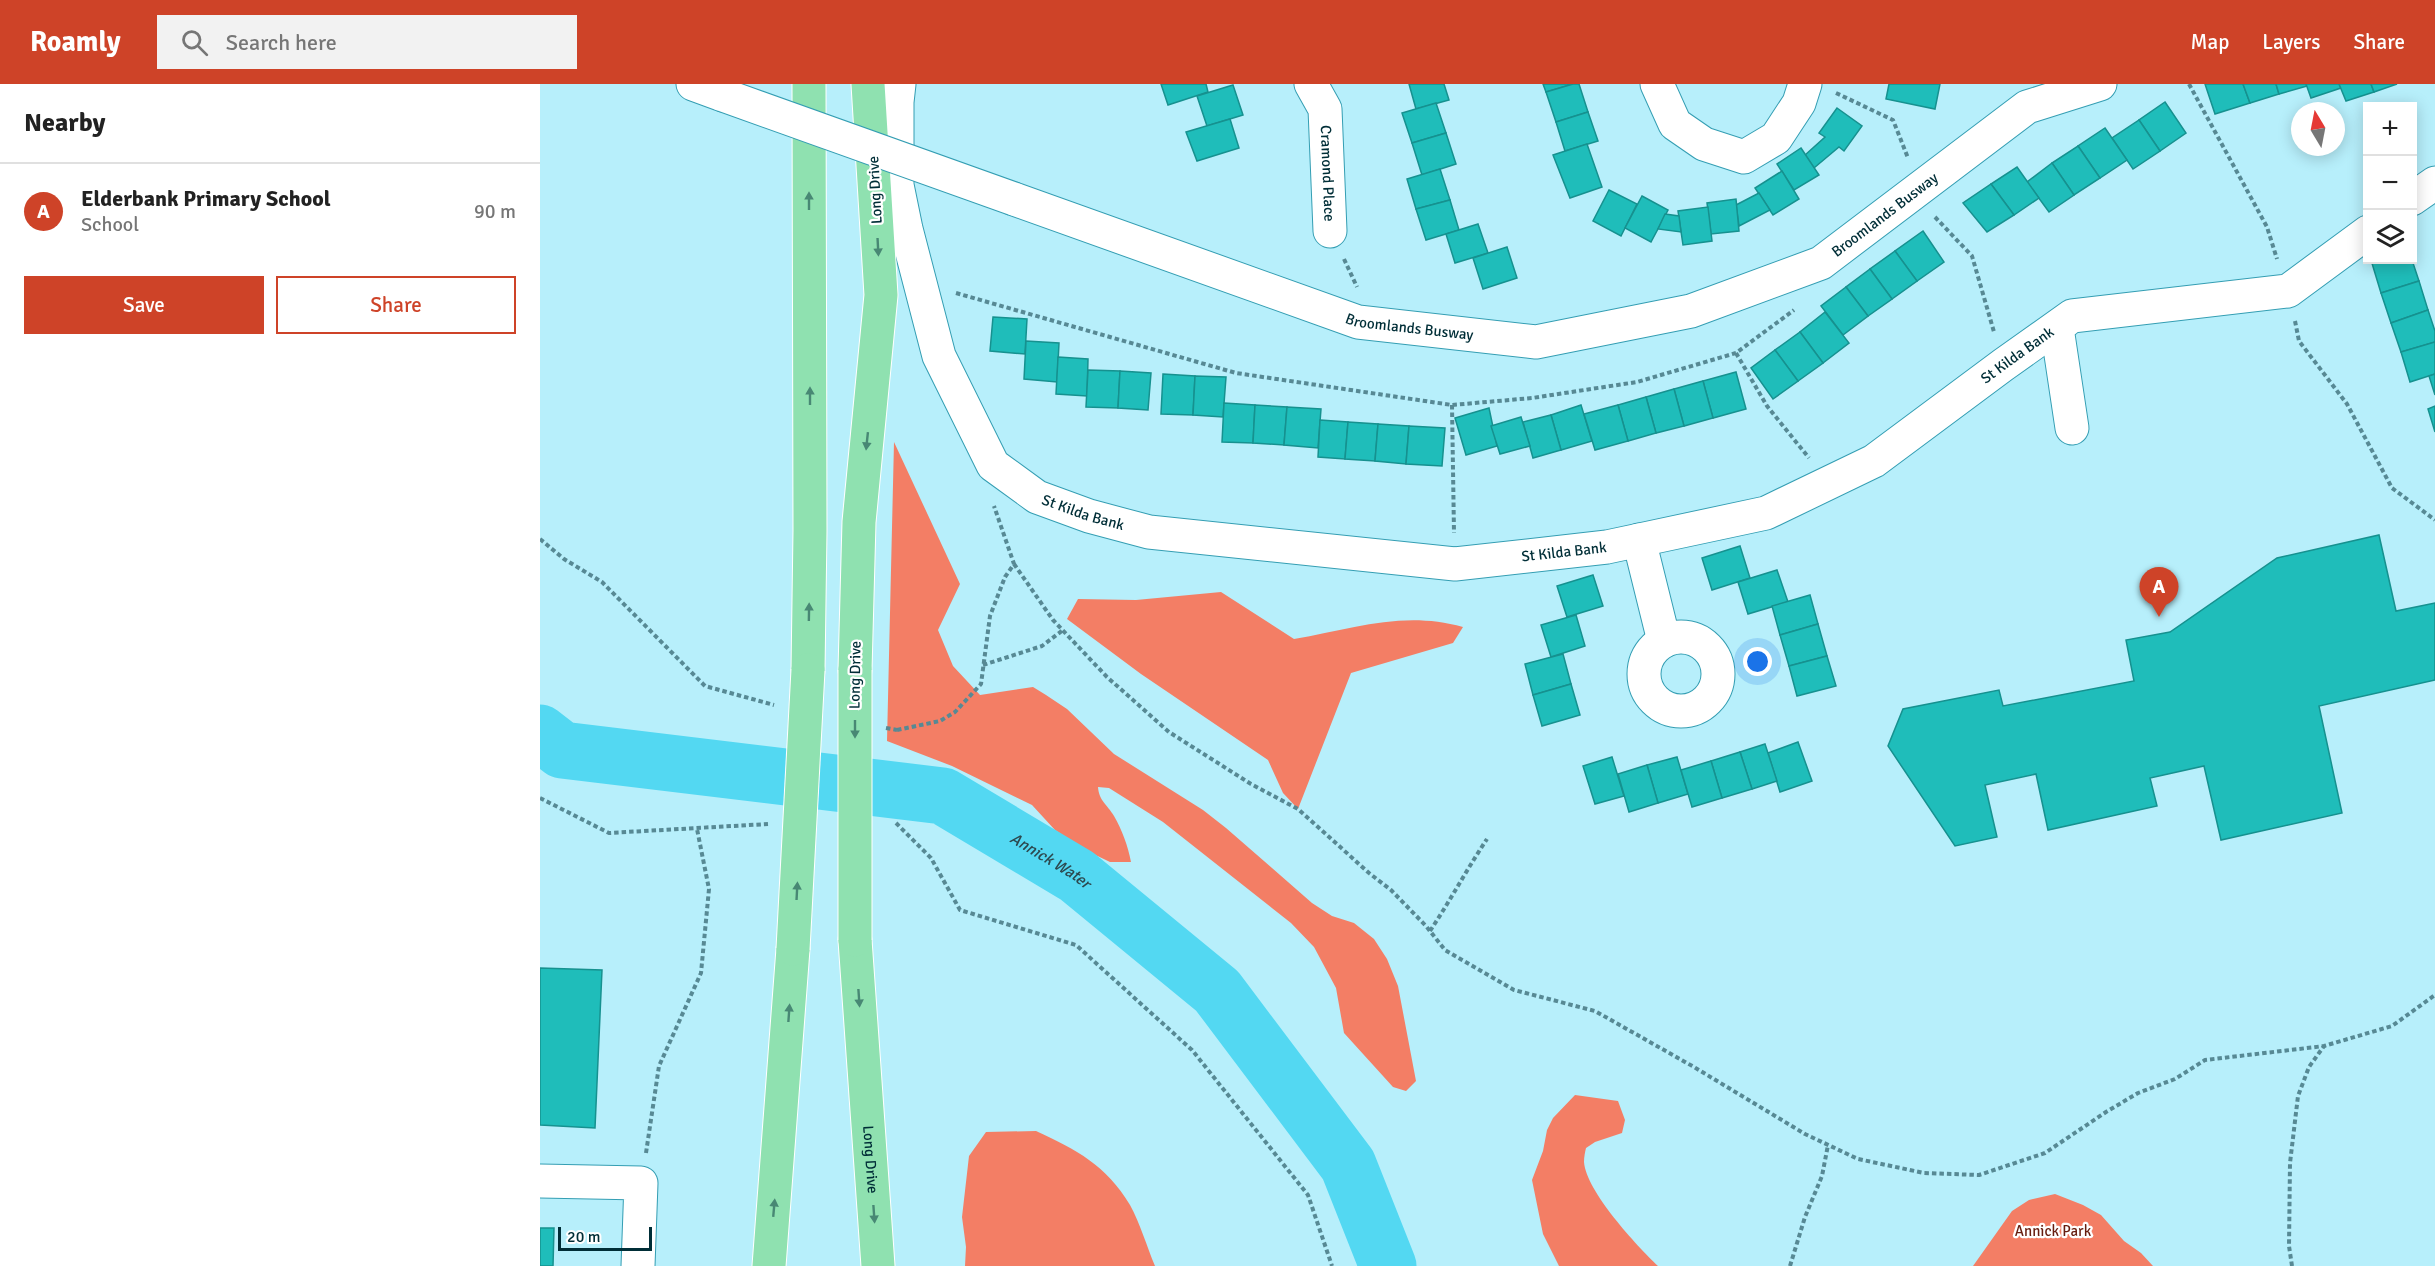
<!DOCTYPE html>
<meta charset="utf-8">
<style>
:root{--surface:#fff;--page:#f2f2f2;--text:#222;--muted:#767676;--line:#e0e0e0;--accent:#ce4328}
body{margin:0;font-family:Signika,sans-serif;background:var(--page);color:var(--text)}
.controls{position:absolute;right:18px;top:18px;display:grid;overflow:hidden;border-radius:0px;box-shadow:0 3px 15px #0003}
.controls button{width:54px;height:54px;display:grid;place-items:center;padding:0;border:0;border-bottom:2px solid var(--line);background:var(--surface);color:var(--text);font:30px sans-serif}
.compass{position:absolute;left:1751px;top:18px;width:54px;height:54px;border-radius:50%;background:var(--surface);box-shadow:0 3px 15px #0003;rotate:350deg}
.scale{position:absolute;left:18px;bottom:15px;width:94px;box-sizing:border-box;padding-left:6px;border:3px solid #002e37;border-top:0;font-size:16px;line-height:21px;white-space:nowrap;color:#002e37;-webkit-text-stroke:4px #fff;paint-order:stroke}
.you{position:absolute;left:1218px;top:578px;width:21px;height:21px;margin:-15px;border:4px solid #fff;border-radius:50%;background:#1a73e8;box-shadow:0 0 0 9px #1a73e833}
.badge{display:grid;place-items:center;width:39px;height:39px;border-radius:50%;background:var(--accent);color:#fff;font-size:20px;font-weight:700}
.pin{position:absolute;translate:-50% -50px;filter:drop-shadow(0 2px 3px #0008)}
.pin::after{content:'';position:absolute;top:32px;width:21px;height:18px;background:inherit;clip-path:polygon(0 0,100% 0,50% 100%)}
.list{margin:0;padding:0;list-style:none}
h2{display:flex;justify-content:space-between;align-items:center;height:78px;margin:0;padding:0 24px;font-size:26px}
h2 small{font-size:20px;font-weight:400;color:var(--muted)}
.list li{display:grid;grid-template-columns:39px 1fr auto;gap:18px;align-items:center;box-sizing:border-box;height:96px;padding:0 24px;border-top:2px solid var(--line)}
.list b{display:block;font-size:22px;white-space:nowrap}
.list p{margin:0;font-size:20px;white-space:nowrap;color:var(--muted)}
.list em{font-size:20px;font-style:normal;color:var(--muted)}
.actions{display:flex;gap:12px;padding:18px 24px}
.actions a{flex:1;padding:14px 0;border:2px solid var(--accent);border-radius:0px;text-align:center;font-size:21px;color:var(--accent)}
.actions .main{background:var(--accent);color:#fff}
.icon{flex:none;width:33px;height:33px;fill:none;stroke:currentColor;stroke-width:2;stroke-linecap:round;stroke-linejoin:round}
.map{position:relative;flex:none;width:1895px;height:1182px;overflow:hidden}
header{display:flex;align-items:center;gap:36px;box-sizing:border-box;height:84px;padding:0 30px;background:var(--accent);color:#fff}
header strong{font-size:28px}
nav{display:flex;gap:33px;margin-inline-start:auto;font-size:21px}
.search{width:420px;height:54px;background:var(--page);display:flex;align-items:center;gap:15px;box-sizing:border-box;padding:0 21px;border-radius:0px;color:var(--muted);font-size:22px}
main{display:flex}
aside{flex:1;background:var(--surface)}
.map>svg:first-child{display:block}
</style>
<header>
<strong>Roamly</strong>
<div class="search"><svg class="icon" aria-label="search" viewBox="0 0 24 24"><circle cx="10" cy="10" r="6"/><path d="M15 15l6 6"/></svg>Search here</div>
<nav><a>Map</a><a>Layers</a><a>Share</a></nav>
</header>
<main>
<aside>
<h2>Nearby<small></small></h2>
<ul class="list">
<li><span class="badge">A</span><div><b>Elderbank Primary School</b><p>School</p></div><em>90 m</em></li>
</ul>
<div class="actions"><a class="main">Save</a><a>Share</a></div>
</aside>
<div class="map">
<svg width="1895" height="1182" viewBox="0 0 1895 1182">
<rect width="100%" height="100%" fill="#b7effb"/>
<!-- forest -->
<g fill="#f37e65">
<path d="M354 358 420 500 398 546 413 582 440 611 493 603 506 611 527 625 574 670 663 726 686 744 772 819 792 832 814 839 834 855 847 875 858 902 876 997 866 1007 853 1003 804 949 796 904 774 863 751 839 623 738 569 704 558 703C559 717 567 720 574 732 582 746 588 762 591 778H570L545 766 515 746 492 721 412 682 347 657Z"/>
<path d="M681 508 754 555C813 545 863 526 923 543L913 559 811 589 758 725 743 709 728 676 601 590 527 535 538 515 596 516Z"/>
<path d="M1035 1011 1078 1017 1085 1036 1082 1049 1055 1058 1046 1064C1045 1068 1044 1073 1044 1078 1046 1107 1097 1162 1118 1182H1019L1003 1150 992 1096 1003 1067 1007 1046 1013 1034Z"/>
<path d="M496 1047C537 1066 566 1081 590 1121 600 1139 607 1163 615 1182H425L426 1163 422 1133 429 1072 446 1048Z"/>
<polygon points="1515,1110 1543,1121 1561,1131 1584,1157 1601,1169 1613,1182 1433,1182 1472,1127 1489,1116"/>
</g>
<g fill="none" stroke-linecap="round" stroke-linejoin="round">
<!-- river -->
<path stroke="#53d8f2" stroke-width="57" id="s1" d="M0 649 22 666 403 712 537 792 677 907 808 1081 848 1182"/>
</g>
<!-- building -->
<g fill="#1fbdba" stroke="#16918f" stroke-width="1.5">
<polygon points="621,0 666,0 668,8 628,21"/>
<polygon points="869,0 904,0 909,16 876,25"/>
<polygon points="1003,0 1033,0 1006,8"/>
<polygon points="1033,0 1039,0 1048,28 1016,38 1006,8"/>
<polygon points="1349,0 1400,0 1395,25 1346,15"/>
<polygon points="1665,0 1703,0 1710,19 1675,30"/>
<polygon points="1703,0 1736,0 1739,10 1710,19"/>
<polygon points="1736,0 1766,0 1767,2 1739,10"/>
<polygon points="1766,0 1799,0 1801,4 1771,14"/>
<polygon points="1799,0 1831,0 1834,8 1806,17"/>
<polygon points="1831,0 1857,0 1834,8"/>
<polygon points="693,1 703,31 667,42 657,12"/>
<polygon points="1625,18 1646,49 1620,67 1599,36"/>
<polygon points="896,19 906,49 872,59 862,29"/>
<polygon points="1297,24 1322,42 1304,67 1299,63 1274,84 1265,71 1285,53 1279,49"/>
<polygon points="1048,28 1058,57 1025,67 1016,38"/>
<polygon points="690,35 699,64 657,77 646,48"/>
<polygon points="1599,36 1620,67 1593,85 1572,54"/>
<polygon points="1565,44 1587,76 1560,94 1538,62"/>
<polygon points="906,49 916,80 882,91 872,59"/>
<polygon points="1047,60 1062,103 1030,114 1013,71"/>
<polygon points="1538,62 1560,94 1534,111 1512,79"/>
<polygon points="1261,64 1279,91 1254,106 1237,80"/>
<polygon points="1512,79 1534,111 1509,128 1487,98"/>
<polygon points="1477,83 1499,114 1474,131 1451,100"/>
<polygon points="900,85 910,116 876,125 867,95"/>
<polygon points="1242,87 1259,115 1233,131 1215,104"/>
<polygon points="1451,100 1474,131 1447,148 1423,119"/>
<polygon points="1069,106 1097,120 1081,152 1053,137"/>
<polygon points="1219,109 1230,126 1199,142 1196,121"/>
<polygon points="1102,112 1128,126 1111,158 1085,144"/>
<polygon points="1196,115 1199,147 1171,150 1167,119"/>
<polygon points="910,116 919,146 886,156 876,125"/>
<polygon points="1168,123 1172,157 1143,161 1138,127"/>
<polygon points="1125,130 1139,132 1141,148 1118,145"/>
<polygon points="938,140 948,169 915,179 906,150"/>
<polygon points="1383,147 1404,178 1377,197 1355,167"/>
<polygon points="967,163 977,194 943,205 933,174"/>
<polygon points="1355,167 1377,197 1352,215 1330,185"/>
<polygon points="1831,176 1872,176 1879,197 1841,209"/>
<polygon points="1330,185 1352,215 1328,232 1306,203"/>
<polygon points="1879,197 1888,226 1851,239 1841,209"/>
<polygon points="1306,203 1328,232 1303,251 1281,222"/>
<polygon points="1888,226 1895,247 1895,258 1861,268 1851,239"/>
<polygon points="1285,228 1309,259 1283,279 1260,248"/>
<polygon points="453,233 487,235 485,270 450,267"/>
<polygon points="1260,248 1283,279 1258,297 1235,266"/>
<polygon points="486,257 519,259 517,298 484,295"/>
<polygon points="1895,258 1895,290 1870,298 1861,268"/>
<polygon points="1235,266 1258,297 1233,315 1211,284"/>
<polygon points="518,273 548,275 547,312 516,310"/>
<polygon points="548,286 580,287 578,324 546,323"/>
<polygon points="580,287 611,289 608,326 578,324"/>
<polygon points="1196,288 1206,325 1173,334 1163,297"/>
<polygon points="623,290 655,292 653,331 621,330"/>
<polygon points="1895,290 1895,311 1889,292"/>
<polygon points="655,292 686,293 683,333 653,331"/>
<polygon points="1163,297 1173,334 1144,342 1134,305"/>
<polygon points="1134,305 1144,342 1116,349 1106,313"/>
<polygon points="1106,313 1116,349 1088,357 1078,321"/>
<polygon points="684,319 715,321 713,359 682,358"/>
<polygon points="715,321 747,323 744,361 713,359"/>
<polygon points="1041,321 1052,357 1021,366 1011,331"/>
<polygon points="1078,321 1088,357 1055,366 1044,330"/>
<polygon points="1895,322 1895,348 1888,325"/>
<polygon points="747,323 781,325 778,364 744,361"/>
<polygon points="949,324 957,362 926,371 915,334"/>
<polygon points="1011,331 1021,366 993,374 983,338"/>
<polygon points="981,333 990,362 960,370 951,342"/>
<polygon points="780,336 808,338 805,375 778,373"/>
<polygon points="808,338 838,340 835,377 805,375"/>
<polygon points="838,340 869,342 866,380 835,377"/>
<polygon points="869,342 905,344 902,382 866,380"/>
<polygon points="1839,451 1856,527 1895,519 1895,596 1779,622 1802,729 1681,756 1664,682 1610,694 1617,722 1508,746 1496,690 1445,701 1457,753 1415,762 1348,662 1363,625 1459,606 1463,622 1594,597 1586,556 1630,548 1737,474"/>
<polygon points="1200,462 1210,494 1172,506 1162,474"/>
<polygon points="1237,486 1248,518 1208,530 1198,498"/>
<polygon points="1053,491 1063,522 1027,533 1017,502"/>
<polygon points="1270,511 1278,540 1240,551 1232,522"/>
<polygon points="1036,531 1045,562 1011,573 1001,541"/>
<polygon points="1278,540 1287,572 1249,582 1240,551"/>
<polygon points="1023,570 1031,600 993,611 985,580"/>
<polygon points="1287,572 1296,602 1257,612 1249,582"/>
<polygon points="1031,600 1040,631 1002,642 993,611"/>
<polygon points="1258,658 1272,697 1240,708 1228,669"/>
<polygon points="1225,660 1237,697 1212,705 1200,668"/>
<polygon points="1200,668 1212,705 1182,714 1171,677"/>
<polygon points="1072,673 1084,712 1055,720 1043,682"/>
<polygon points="1137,673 1148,710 1118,719 1107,681"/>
<polygon points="1171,677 1182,714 1152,723 1141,686"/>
<polygon points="1107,681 1118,719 1089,728 1078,690"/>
<polygon points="0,884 62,886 55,1044 0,1041"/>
<polygon points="0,1144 14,1144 13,1182 0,1182"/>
</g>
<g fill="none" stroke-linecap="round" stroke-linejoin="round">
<!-- minor casing -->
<g stroke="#349eb3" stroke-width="35">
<g id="minor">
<polyline points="153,0 183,11"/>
<path id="s2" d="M359 0 357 18V101L366 145 399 272 453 381 497 413 549 432 609 448 915 480 1067 463 1226 429 1334 377 1463 281 1532 232 1748 207 1828 148"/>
<path id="s3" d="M771 0 785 25 790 147"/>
<polyline points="1117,0 1135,40 1164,60 1204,73 1236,54 1259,19 1265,0"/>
<path id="s4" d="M474 115 818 238 996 258 1151 227 1281 179 1487 23 1560 0"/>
<polyline points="1872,115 1895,99"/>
<polyline points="1517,244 1532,344"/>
<polyline points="1099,456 1124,557"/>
<circle cx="1141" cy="590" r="37"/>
<polyline points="0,1097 101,1099 98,1182"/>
</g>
</g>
<!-- major casing -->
<g stroke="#fff" stroke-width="35">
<g id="major">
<polyline points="268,586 270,447 269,0"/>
<polyline points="315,586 319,438 341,211 328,0"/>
<path id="s5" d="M315 856 338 1182"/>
<polyline points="229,1182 253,865"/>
</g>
</g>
<!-- path -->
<g stroke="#578994" stroke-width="4" stroke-dasharray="4.5 3" stroke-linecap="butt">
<polyline points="1649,0 1727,143 1737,175"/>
<polyline points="1296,9 1353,36 1368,74"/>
<polyline points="1395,133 1432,172 1454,248"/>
<polyline points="804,175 817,203"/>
<polyline points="416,209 696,289 912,321 992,314 1097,298 1196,269 1254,226"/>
<polyline points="1755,237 1759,257 1807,320 1852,404 1895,436"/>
<polyline points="1196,269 1227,322 1269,374"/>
<polyline points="912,321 914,449"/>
<polyline points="0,455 24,475 62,498 165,602 234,621"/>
<polyline points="474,480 513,536 567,593 629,648 711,700 758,725 829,789 851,806 886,842 905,866 974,906 1055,927 1154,983 1265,1050 1318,1075 1384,1089 1439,1091 1505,1069 1566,1028 1598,1009 1635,995 1665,976 1784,962 1852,942 1895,911"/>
<polyline points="443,581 502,562 523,546"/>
<polyline points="357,646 400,637 415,628 441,600 450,532 465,493 474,480 454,422"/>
<polyline points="0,714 69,749 228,740"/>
<polyline points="356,739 391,774 420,826 536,861 652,966 768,1111 792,1182"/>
<path d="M890 847C910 817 927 785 947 755"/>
<polyline points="106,1069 119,982 161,889 169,805 157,745"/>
<polyline points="1250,1182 1265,1133 1282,1092 1288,1061"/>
<polyline points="1752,1182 1749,1162 1750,1079 1758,1012 1769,983 1784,962"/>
</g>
<!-- minor -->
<use href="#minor" stroke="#fff" stroke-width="33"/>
<!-- major -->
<use href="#major" stroke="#8fe1b0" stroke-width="33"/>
<!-- minor-bridge casing -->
<g stroke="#349eb3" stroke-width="35" stroke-linecap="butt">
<polyline id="minor-bridge" points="183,11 474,115"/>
</g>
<!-- major-bridge casing -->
<g stroke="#fff" stroke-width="35" stroke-linecap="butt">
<g id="major-bridge">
<polyline points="315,586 315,856"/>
<polyline points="253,865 268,586"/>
</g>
</g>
<!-- path-bridge -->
<polyline stroke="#578994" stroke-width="4" stroke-dasharray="4.5 3" stroke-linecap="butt" points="346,644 357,646"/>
<!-- minor-bridge -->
<use href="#minor-bridge" stroke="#fff" stroke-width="33"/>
<!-- major-bridge -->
<use href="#major-bridge" stroke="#8fe1b0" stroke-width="33"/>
</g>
<!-- one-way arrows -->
<defs><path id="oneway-solid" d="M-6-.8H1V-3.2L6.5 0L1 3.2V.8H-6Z" transform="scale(1.5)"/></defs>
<g fill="#488874">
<use href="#oneway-solid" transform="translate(269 117) rotate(-90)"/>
<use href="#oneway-solid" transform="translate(338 163) rotate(87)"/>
<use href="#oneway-solid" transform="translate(270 312) rotate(-90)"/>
<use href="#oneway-solid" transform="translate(327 357) rotate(96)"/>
<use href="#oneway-solid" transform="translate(269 528) rotate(-89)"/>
<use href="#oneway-solid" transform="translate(315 645) rotate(90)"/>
<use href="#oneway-solid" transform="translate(257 807) rotate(-87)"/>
<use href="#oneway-solid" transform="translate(319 914) rotate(86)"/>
<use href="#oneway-solid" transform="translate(249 929) rotate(-86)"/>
<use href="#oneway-solid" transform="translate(234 1124) rotate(-85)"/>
<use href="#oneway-solid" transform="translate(334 1130) rotate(86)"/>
</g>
<g text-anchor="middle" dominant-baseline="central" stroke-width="4.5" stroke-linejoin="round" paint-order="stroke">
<!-- street labels -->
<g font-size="15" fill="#002e37" stroke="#fff">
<text stroke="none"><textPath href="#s3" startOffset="93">Cramond Place</textPath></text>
<text transform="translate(335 106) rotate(-93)">Long Drive</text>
<text stroke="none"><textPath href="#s4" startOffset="921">Broomlands Busway</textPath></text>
<text stroke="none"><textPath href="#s4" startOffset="417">Broomlands Busway</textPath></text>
<text stroke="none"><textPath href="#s2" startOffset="1492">St Kilda Bank</textPath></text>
<text stroke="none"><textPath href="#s2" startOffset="502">St Kilda Bank</textPath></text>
<text stroke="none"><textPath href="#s2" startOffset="988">St Kilda Bank</textPath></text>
<text transform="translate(315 591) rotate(-89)">Long Drive</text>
<text stroke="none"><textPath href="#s5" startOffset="220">Long Drive</textPath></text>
</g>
<!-- park labels -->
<g font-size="15" fill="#671e10" stroke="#fff">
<text x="1513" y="1147">Annick Park</text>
</g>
<!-- water labels -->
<g font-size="16" font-style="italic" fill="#2c484e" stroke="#fff">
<text stroke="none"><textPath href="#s1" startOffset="537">Annick Water</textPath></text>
</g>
</g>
</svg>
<div class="controls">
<button>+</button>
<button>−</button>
<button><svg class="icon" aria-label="layers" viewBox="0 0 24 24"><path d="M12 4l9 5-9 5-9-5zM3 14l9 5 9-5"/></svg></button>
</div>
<svg class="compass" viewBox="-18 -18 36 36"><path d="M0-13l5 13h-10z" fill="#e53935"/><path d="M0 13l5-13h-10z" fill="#767676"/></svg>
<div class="scale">20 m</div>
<div class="you"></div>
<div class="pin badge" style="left:1619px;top:533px">A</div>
</div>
</main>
